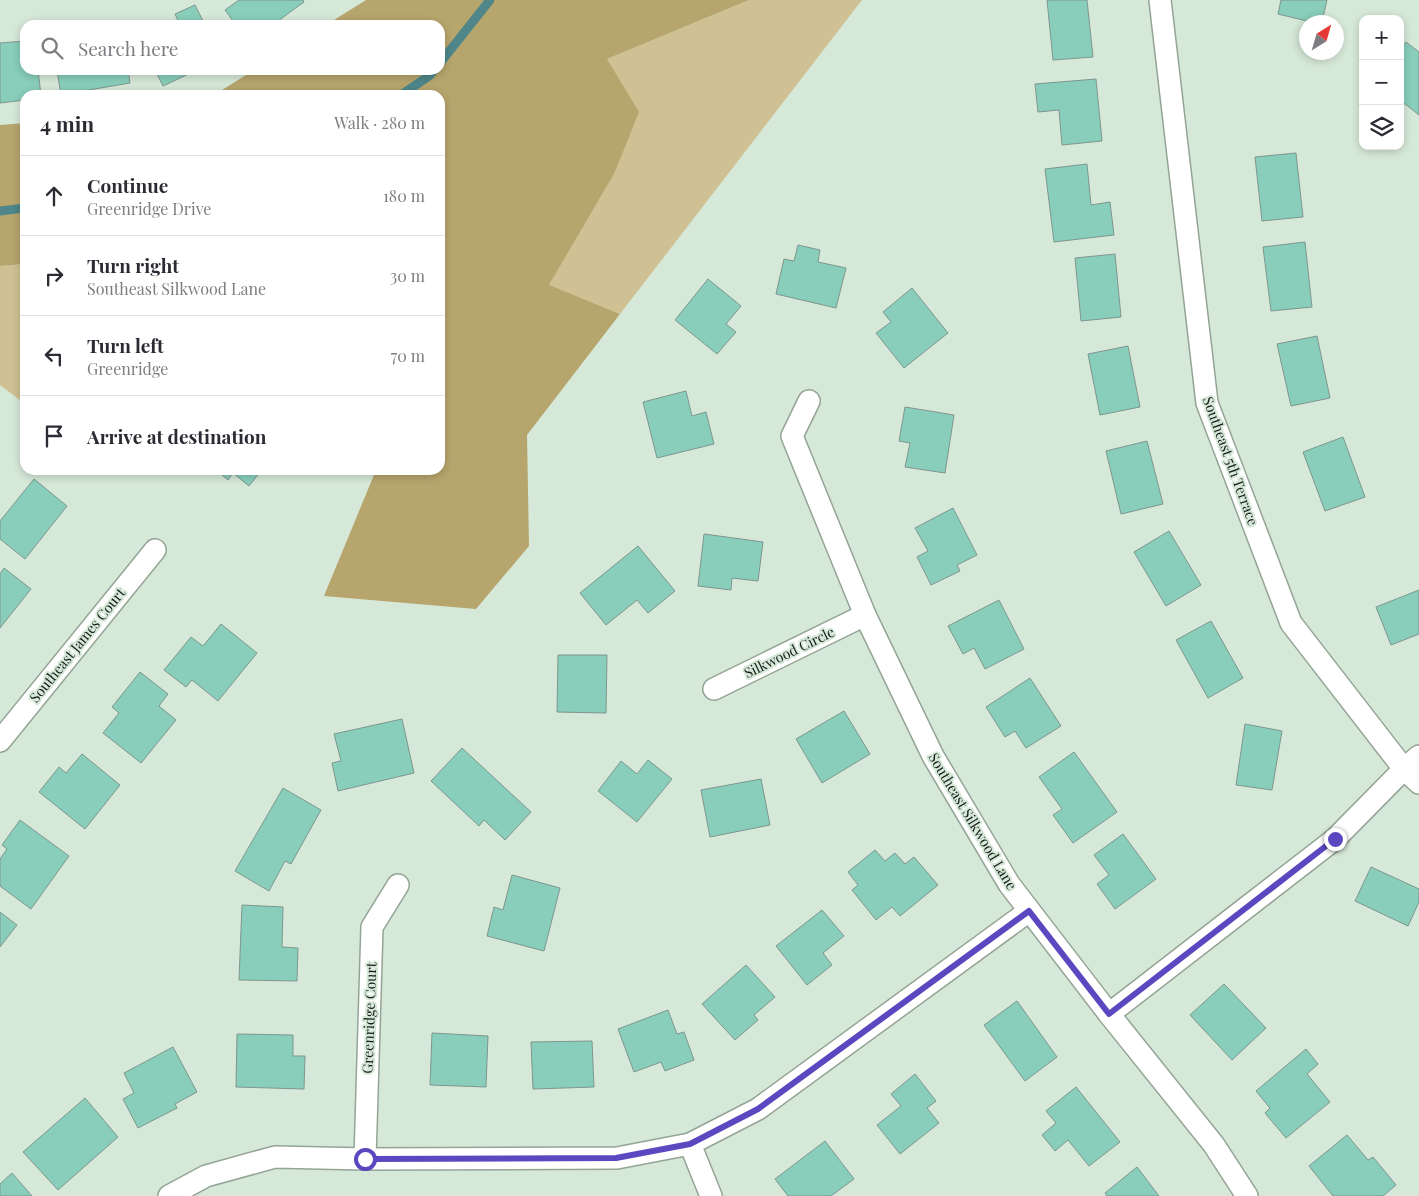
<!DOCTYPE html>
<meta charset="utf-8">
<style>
:root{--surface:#fff;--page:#f2f2f3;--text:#2b2b33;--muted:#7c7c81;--line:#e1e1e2}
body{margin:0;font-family:"Playfair Display",serif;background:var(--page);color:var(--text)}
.controls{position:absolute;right:15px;top:15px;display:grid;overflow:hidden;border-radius:10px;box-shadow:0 2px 8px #0003}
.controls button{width:45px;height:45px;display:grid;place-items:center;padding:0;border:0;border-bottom:1px solid var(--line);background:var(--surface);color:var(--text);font:25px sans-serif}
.compass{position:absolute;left:1299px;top:15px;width:45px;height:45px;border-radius:50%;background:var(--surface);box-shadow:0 2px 8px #0003;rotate:37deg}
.stop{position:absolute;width:15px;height:15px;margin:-11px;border:4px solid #5b48c0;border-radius:50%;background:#fff}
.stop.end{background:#5b48c0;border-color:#fff;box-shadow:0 1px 5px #0008}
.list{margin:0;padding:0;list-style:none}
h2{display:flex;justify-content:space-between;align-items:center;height:65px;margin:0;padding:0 20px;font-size:21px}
h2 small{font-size:16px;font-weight:400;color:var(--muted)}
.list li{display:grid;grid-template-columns:32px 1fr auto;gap:15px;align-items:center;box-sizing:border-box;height:80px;padding:0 20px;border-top:1px solid var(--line)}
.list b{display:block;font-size:19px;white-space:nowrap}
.list p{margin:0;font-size:16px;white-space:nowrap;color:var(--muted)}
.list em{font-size:16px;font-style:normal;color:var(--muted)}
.icon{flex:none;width:28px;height:28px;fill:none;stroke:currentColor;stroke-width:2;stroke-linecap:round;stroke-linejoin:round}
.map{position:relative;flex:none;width:1419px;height:1196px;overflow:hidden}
.search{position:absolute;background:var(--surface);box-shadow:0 2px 8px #0003;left:20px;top:20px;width:425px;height:55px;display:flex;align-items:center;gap:12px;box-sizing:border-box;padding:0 18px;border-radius:15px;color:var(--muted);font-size:19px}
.panel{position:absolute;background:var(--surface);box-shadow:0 2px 8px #0003;left:20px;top:90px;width:425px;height:385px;border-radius:15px}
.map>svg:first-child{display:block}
</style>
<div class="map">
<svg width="1419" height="1196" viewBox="0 0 1419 1196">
<rect width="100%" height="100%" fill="#d6e8d7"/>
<!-- green -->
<g fill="#cfc194">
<polygon points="749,0 862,0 620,314 548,286 614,174 607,59"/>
<polygon points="25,264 25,404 0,385 0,266"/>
</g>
<!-- forest -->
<g fill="#b6a56d">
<polygon points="366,0 749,0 607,59 639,112 614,174 549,285 620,314 527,435 529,546 476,609 324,596 376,470 440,470 440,95 214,95 254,70 440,70 440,25 326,25"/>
<polygon points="25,123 25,264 0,266 0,125"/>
</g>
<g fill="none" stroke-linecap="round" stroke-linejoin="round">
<!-- stream -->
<g stroke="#4e8689" stroke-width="9">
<polyline points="440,63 490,0"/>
<polyline points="401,95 429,76 434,70"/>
<polyline points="0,211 25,208"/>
</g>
</g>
<!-- building -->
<g fill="#88cebb" stroke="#7e968f">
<polygon points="239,0 303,0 304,2 278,21 282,25 236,25 225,10"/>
<polygon points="1047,0 1087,0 1093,57 1053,60"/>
<polygon points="1281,0 1327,0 1322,22 1311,22 1278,14"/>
<polygon points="195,5 205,25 180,25 175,14"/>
<polygon points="25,41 25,70 38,70 41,95 25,95 25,100 0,103 0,43"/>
<polygon points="1406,42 1419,52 1419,115 1400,100 1400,93 1402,91 1400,89 1400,50"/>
<polygon points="57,70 128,70 130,83 77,92 77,95 61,95"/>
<polygon points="155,70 197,70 163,86"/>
<polygon points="1096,79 1102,141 1062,145 1059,110 1038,112 1035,84"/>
<polygon points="1296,153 1303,217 1262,221 1255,157"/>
<polygon points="1087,164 1091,205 1110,202 1114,235 1054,242 1045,169"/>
<polygon points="1305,242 1312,307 1271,311 1263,247"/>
<polygon points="798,245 820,250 818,262 846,268 836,308 776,294 784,259 794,261"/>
<polygon points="1115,254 1121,317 1081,321 1075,258"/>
<polygon points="708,279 741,306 726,324 736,332 717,354 675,320"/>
<polygon points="912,288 948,333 904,368 876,333 891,322 883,312"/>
<polygon points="1317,336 1330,398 1291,406 1277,344"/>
<polygon points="1128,346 1140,407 1100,415 1088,354"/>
<polygon points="686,391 692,416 706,412 714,444 657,458 643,402"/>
<polygon points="905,407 954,415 945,473 905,467 910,443 899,441"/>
<polygon points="1343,437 1365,497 1325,511 1303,452"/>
<polygon points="1147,441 1163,504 1121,514 1106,451"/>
<polygon points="216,470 262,470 249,486 233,473 228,480"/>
<polygon points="34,479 67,506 25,559 0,539 0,521"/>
<polygon points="953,508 977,555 957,565 960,571 931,585 917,557 928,551 915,528"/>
<polygon points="1169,531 1201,585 1166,606 1134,552"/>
<polygon points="704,534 763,542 758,581 732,578 731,590 698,586"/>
<polygon points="638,546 675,591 648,613 637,600 606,625 580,593"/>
<polygon points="4,568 31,589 0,628 0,574"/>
<polygon points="1419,590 1419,634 1391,645 1376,607"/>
<polygon points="999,600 1024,649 985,669 974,648 963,654 948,626"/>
<polygon points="1211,621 1243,678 1208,698 1176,640"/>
<polygon points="221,624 257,653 218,701 192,680 186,687 164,670 191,637 203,646"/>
<polygon points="558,655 607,655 606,713 557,712"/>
<polygon points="140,672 168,694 159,706 176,720 141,763 103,733 119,713 112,707"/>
<polygon points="1030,678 1061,726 1026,748 1015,731 1005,737 986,707"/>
<polygon points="844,711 870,754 822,783 796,739"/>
<polygon points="402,719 414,773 338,791 332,763 341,761 334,734"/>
<polygon points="1245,724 1282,731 1272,790 1236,785"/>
<polygon points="462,748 531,812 505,840 484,820 479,826 431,781"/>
<polygon points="1074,752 1117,812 1073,843 1053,815 1062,809 1039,777"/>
<polygon points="82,754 120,785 85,829 39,792 59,767 66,773"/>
<polygon points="648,760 672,779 637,822 598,791 621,761 637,774"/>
<polygon points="761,779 770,825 710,837 701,790"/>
<polygon points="283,788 321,810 291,864 285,861 269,891 235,871"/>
<polygon points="20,820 69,856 31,909 0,886 0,859 7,849 2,845"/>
<polygon points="1123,834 1156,879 1115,909 1097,884 1109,875 1094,855"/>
<polygon points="875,850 885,861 895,853 905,864 914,857 938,885 900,916 892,907 876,920 852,890 858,885 848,872"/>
<polygon points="1371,867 1419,889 1419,902 1408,926 1355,901"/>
<polygon points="512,875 560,888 544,951 487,936 494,907 503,910"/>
<polygon points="242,905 283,907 282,947 298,948 297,981 239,980"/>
<polygon points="822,910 844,936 823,953 832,965 807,985 776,946"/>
<polygon points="0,912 17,925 0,947"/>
<polygon points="746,965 775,997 754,1015 758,1020 735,1040 702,1004"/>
<polygon points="1224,984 1266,1028 1232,1060 1190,1015"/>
<polygon points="1017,1001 1057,1057 1025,1081 984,1025"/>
<polygon points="668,1010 677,1034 684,1032 694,1060 665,1071 661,1062 634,1072 618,1029"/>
<polygon points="432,1033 488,1036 486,1087 430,1085"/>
<polygon points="237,1034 293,1035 293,1056 305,1056 304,1089 236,1087"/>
<polygon points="592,1041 594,1087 533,1089 531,1042"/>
<polygon points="173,1047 197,1092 175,1104 177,1108 138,1128 123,1099 134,1093 124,1073"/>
<polygon points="1306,1049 1318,1064 1307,1074 1330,1102 1286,1138 1265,1113 1270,1108 1256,1091"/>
<polygon points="915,1074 936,1101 927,1108 939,1123 900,1154 877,1125 901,1106 891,1094"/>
<polygon points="1076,1087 1120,1142 1089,1166 1068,1140 1055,1151 1042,1135 1056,1123 1046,1111"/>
<polygon points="85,1098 118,1137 58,1190 23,1152"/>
<polygon points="1347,1135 1368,1160 1373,1157 1396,1185 1383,1196 1333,1196 1309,1166"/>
<polygon points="825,1141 854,1179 831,1196 788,1196 775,1179"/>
<polygon points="1137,1167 1159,1196 1107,1196 1105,1193"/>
<polygon points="12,1173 32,1196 0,1196 0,1184"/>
</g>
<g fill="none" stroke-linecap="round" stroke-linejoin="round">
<!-- minor casing -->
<g stroke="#94a495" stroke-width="24">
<g id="minor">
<polyline points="1160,0 1207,403 1291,623 1404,769 1419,783"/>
<polyline points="809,401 792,436 865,615 933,756 1009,884 1109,1014 1214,1145 1247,1196"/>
<polyline points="714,689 865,615"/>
<polyline points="0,741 155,550"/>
<polyline points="1109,1014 1335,839 1404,769 1419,756"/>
<polyline points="690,1144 711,1196"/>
<polyline points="365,1159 372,927 398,885"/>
<polyline points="169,1196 206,1176 275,1157 365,1159 617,1158 690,1144 758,1109 1029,911"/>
</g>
</g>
<!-- minor -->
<use href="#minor" stroke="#fff" stroke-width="21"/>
</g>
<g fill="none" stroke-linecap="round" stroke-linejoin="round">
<!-- route -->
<polyline stroke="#5b48c0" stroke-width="6" points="365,1159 616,1158 690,1144 758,1109 1029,911 1109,1014 1335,839"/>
</g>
<g text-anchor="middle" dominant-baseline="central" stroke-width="4" stroke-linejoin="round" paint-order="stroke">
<!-- street labels -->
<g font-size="14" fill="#151b16" stroke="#d6e8d7">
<text transform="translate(1231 461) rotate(70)">Southeast 5th Terrace</text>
<text transform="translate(77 645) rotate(-51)">Southeast James Court</text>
<text transform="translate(789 652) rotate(-26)">Silkwood Circle</text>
<text transform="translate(973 821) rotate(59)">Southeast Silkwood Lane</text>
<text transform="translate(369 1018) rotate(-88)">Greenridge Court</text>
</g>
</g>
</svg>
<div class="controls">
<button>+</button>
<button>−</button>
<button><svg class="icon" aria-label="layers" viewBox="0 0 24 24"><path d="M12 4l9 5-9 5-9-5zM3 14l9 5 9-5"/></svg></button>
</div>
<svg class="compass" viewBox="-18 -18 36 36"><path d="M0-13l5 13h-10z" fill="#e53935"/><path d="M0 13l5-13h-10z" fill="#7c7c81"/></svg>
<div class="stop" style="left:365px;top:1159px"></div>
<div class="stop end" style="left:1335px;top:839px"></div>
<div class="search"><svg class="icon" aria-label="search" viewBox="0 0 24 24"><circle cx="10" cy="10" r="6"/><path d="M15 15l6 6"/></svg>Search here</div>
<section class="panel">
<h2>4 min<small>Walk · 280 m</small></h2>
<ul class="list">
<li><svg class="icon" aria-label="ahead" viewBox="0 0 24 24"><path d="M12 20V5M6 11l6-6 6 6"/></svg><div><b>Continue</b><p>Greenridge Drive</p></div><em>180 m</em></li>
<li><svg class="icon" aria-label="right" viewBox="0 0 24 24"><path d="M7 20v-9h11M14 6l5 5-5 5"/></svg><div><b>Turn right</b><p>Southeast Silkwood Lane</p></div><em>30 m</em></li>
<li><svg class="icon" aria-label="left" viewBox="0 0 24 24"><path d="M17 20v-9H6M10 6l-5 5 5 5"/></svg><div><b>Turn left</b><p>Greenridge</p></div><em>70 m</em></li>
<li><svg class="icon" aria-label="arrive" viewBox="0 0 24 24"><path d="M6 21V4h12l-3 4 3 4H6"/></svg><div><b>Arrive at destination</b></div></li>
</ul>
</section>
</div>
